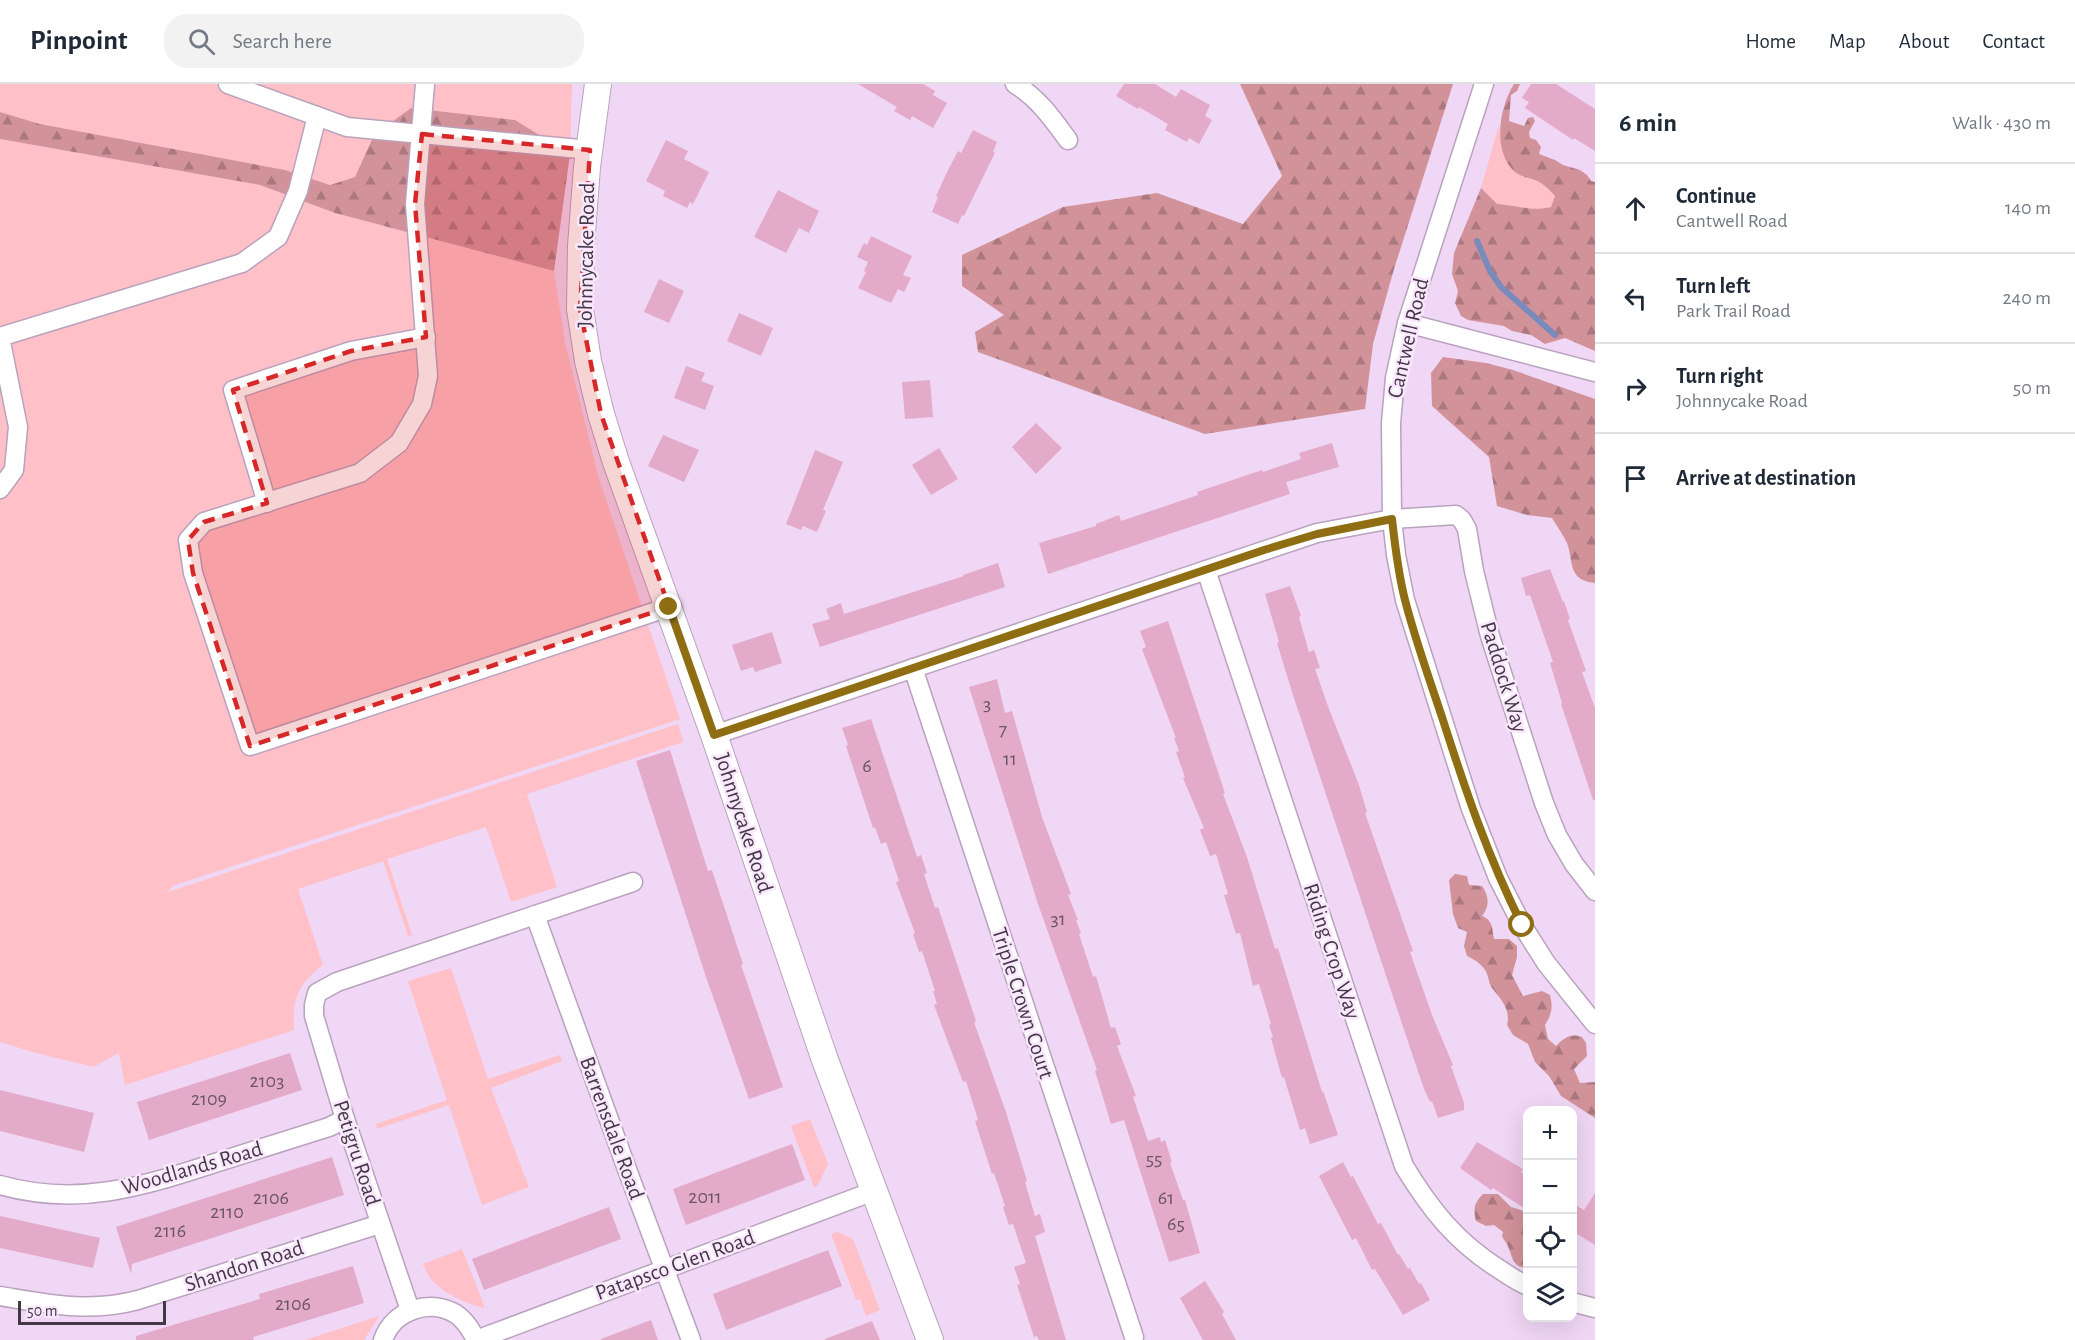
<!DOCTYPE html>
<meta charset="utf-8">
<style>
:root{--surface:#fff;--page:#f2f2f3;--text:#1f2937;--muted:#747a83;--line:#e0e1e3}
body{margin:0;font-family:"Alegreya Sans",sans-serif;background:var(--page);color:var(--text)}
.controls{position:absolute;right:18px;bottom:18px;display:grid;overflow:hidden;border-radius:12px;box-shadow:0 6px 24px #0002}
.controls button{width:54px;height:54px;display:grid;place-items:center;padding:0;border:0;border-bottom:2px solid var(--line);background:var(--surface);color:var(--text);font:30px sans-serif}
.scale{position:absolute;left:18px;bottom:15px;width:148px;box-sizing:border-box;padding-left:6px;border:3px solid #423944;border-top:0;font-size:16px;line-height:21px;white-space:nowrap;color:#423944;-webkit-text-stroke:4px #fae7fe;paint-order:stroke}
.stop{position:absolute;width:18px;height:18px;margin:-14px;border:4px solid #8f6e13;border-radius:50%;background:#fff}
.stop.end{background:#8f6e13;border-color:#fff;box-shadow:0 2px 6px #0008}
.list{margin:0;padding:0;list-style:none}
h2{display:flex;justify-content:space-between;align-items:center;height:78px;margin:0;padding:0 24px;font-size:26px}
h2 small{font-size:20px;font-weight:400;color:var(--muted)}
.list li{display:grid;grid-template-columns:39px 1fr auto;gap:18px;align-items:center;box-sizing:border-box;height:90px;padding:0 24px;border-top:2px solid var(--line)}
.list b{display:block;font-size:22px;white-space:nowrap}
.list p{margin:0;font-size:20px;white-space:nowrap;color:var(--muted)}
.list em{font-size:20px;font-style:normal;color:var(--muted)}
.icon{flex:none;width:33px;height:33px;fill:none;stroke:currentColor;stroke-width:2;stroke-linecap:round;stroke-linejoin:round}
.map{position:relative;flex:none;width:1595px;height:1256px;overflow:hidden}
header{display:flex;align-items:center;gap:36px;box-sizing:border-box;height:84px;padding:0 30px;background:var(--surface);border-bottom:2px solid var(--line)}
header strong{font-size:28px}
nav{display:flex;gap:33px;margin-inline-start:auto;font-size:21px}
.search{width:420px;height:54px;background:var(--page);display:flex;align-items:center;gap:15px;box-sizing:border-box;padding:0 21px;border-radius:24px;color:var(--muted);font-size:22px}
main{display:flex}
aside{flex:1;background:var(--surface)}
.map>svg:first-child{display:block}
</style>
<header>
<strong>Pinpoint</strong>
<div class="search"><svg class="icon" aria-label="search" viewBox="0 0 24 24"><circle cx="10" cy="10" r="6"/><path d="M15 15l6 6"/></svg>Search here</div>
<nav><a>Home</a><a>Map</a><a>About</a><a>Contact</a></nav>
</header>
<main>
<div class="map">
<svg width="1595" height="1256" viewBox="0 0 1595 1256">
<defs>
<pattern id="forest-firs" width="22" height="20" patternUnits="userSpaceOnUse" patternTransform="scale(1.5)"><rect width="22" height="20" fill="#d2929a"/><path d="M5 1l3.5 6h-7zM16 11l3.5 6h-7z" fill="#ac787f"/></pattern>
</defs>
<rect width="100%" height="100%" fill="#f0d7f5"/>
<!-- grass -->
<g fill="#ffc0c7">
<polygon points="0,0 572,0 570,70 374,51 355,93 330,101 285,86 40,40 0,28"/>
<path d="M1499 41 1502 64 1517 90 1540 98 1555 112 1551 123C1532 128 1517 121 1497 120L1481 104Z"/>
<path d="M0 55 260 101 335 129 554 187 565 258 599 395 680 635 172 802 168 808 678 640 683 658 527 710 557 803 511 818 486 743 387 775 412 851 408 852 383 777 298 805 323 881C298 900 292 915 294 946L125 1001 119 969 94 983 36 969 0 958Z"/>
<polygon points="451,884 488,995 560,971 562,977 491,1004 529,1103 482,1121 449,1021 377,1045 376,1040 447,1016 408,897"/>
<polygon points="810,1035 828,1080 818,1101 814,1103 791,1042"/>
<polygon points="838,1148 853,1155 880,1226 866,1232 860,1215 856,1216 831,1150"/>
<path d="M462 1165 485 1224C460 1218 431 1205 423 1180Z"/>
<polygon points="379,1232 364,1256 305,1256"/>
</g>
<!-- forest -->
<g fill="url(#forest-firs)">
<polygon points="1240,0 1453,0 1394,185 1373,260 1365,325 1205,350 978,268 975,248 1004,231 962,202 962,171 1063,123 1157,109 1243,140 1282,92"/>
<path d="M1514 0H1520L1517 7 1511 11 1509 37 1524 42 1528 34 1533 33 1535 37 1529 48 1530 54 1536 56 1541 63 1539 70 1555 76 1563 81 1580 86 1587 91 1591 97 1595 98V267L1565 254 1545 260 1531 251 1512 247 1504 242 1468 236 1461 232 1455 219 1458 207 1452 190 1454 169 1481 104 1497 120C1517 121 1532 128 1551 123L1555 112C1550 107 1544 100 1537 97 1530 94 1521 93 1515 88 1492 67 1499 24 1514 0Z"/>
<polygon points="411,24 515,36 570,70 554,187 335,129 260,101 0,55 0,28 40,40 285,86 330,101 355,93 374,51"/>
<path d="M1443 273 1486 279 1513 286 1595 315V499C1567 496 1574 478 1567 459 1563 451 1557 442 1552 434L1527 431 1497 422 1489 373 1432 322 1431 289Z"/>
<path d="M1455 790 1467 792 1469 801 1482 802C1489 812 1490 822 1482 832 1493 836 1492 844 1494 855H1509L1517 862V873L1512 891 1523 912 1542 907 1550 911C1553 923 1552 930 1545 941L1548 955 1556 962C1564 954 1570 949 1582 953L1586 959 1587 972 1574 985 1580 999 1595 998V1034L1561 1012 1549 992 1535 978 1528 960 1513 951 1507 941C1511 926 1501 915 1492 904 1489 900 1489 895 1487 890 1484 881 1475 876 1467 872L1464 862 1467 848 1458 844 1453 830 1449 796Z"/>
<path d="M1483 1110H1498L1511 1123 1527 1128V1184C1511 1183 1513 1172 1507 1160 1505 1157 1503 1155 1502 1152L1503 1148 1494 1141 1486 1142 1476 1137C1473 1125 1474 1119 1483 1110Z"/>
</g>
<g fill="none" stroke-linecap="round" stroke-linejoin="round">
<!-- stream -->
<polyline stroke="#798abc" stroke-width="6" points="1477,157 1490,187 1501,203 1555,251"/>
</g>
<!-- building -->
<g fill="#e4aac9">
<polygon points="858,0 923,0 935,7 933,11 947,19 933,44 912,32 910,36 894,27 897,23"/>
<polygon points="1124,0 1155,0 1176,13 1181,5 1210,21 1205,32 1212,36 1199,60 1189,54 1187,58 1165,46 1168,40 1139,23 1138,25 1116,12"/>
<polygon points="1531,0 1556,0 1595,25 1595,67 1574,54 1573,56 1525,24 1529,18 1522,14"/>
<polygon points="973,46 997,58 993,68 995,69 984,91 964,132 962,131 958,140 932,128 938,113 936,112 949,84 958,67 961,69"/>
<polygon points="666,56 688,67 684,75 709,88 693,120 690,118 687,124 663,112 665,107 646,97"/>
<polygon points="778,106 819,127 809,149 799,144 786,169 754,153"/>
<polygon points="871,152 912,172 903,191 911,194 904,208 898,205 891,219 858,204 866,188 864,187 868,178 857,173 864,159 867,161"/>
<polygon points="659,195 684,207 669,239 644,228"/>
<polygon points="739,229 773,244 761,272 727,257"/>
<polygon points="686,282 705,289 701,297 714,302 705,326 674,314"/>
<polygon points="930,296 933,333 905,335 902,298"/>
<polygon points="1036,339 1062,364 1036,390 1012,363"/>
<polygon points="663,351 699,366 684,398 648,382"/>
<polygon points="1332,359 1339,383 1286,398 1290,410 1048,490 1039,459 1096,442 1096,440 1119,431 1121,437 1198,411 1197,408 1262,386 1263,388 1301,375 1299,369"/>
<polygon points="939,364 958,395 931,411 912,381"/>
<polygon points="815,366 843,378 823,426 826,427 817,448 803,442 801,446 786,440"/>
<polygon points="998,479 1005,503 820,563 812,540 830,535 826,525 841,519 844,530 964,492 963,491"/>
<polygon points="1550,485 1563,518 1564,517 1570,535 1568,536 1586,587 1582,588 1595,624 1595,716 1593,716 1561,620 1562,619 1550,579 1553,578 1530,511 1526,512 1521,494"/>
<polygon points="1290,502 1301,532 1299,533 1309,568 1314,566 1320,584 1315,585 1329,625 1359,701 1367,728 1365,729 1413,867 1410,868 1432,931 1453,981 1451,982 1464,1019 1464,1026 1438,1034 1432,1017 1430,1018 1424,1005 1402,940 1293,611 1277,559 1279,558 1265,510"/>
<polygon points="1168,537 1225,709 1223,710 1247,773 1275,865 1278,864 1322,1008 1323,1007 1338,1051 1310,1060 1305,1044 1300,1046 1284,993 1282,994 1271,954 1273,953 1269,941 1271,940 1259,900 1253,902 1240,849 1236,850 1224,811 1228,810 1216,770 1210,772 1200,746 1204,744 1183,694 1185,693 1176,668 1179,667 1174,654 1176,654 1142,565 1146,563 1140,547"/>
<polygon points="772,548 782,579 755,588 753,583 741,587 732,561"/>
<polygon points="997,595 1005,629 1012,627 1042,733 1071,810 1068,811 1078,836 1076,836 1081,849 1079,850 1093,893 1096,892 1111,944 1115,943 1121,960 1117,962 1136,1012 1133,1013 1148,1057 1160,1053 1161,1058 1165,1056 1172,1078 1170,1079 1183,1116 1185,1116 1200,1169 1169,1178 1124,1036 1111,1040 1095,987 1097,986 1038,820 969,603"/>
<polygon points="871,635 917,773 921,771 927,789 924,790 935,824 938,823 976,937 974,938 1006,1028 1027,1097 1025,1098 1035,1132 1040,1130 1045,1148 1035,1152 1066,1256 1039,1256 1037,1252 1034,1253 1017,1201 1020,1200 1014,1183 1026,1179 1013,1140 1009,1141 1003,1123 1005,1122 994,1089 992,1090 975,1037 978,1036 966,997 963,998 934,921 937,920 933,907 935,907 922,867 919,868 913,850 915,849 896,798 899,797 886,758 881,760 875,743 873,744 846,662 848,661 842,644"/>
<polygon points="670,666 708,787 712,786 743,880 741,881 783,1003 749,1015 706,893 636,677"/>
<polygon points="290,969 302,1006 149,1056 137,1018"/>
<polygon points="0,1006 94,1029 84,1068 0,1047"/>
<polygon points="1477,1058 1523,1085 1521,1088 1527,1093 1527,1126 1493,1104 1491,1106 1460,1084"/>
<polygon points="792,1060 805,1096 686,1141 673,1105"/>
<polygon points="332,1073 344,1111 132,1180 131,1190 116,1143"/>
<polygon points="1343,1078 1351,1093 1353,1092 1378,1140 1381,1139 1398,1171 1399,1170 1408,1185 1410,1184 1419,1200 1421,1199 1430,1216 1403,1231 1375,1185 1372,1186 1356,1154 1352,1156 1319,1092"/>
<polygon points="1595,1109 1595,1161 1572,1147 1572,1119 1584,1126"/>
<polygon points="609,1123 621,1155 484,1206 472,1175"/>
<polygon points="0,1132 100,1154 93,1184 0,1164"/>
<polygon points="828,1166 842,1202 726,1246 713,1210"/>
<polygon points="353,1182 364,1219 253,1253 254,1256 136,1256 136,1252 260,1215 259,1210"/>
<polygon points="1205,1197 1224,1228 1222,1230 1236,1256 1203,1256 1180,1214"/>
<polygon points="651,1236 658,1256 601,1256 601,1255"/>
<polygon points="872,1237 880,1256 825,1256 825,1255"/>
</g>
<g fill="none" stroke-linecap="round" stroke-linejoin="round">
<!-- street casing -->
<g stroke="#b9a2be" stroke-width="21">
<g id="street">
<polyline points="228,0 347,43 590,66"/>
<polyline points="425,0 415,120 428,292 422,320 399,359 360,389 204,438 188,456 193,489 250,662 669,523"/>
<path d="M1015 0C1038 14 1052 34 1068 56"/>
<polyline points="1484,0 1407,239 1395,294 1391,339 1392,435 1396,471 1405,516 1471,725 1498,794 1522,841 1546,879 1595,940"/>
<polyline points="1407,239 1595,288"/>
<polyline points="0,253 242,179 278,153 298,107 317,32"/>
<polyline points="0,405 14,386 18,343 0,253"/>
<polyline points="267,419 233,306 351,267 426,253"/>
<path d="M1206 486 1404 1082C1430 1125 1456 1158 1499 1185 1508 1191 1518 1198 1528 1202"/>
<polyline points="913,584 1134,1253"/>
<polyline points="714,651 1317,449 1392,435 1456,431 1462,436 1467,445 1474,487 1490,552 1544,719 1557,751 1574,780 1595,807"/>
<polyline points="535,831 628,1088 691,1256"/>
<path d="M0 1101C78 1123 141 1103 215 1079 253 1067 291 1055 329 1043L345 1035"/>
<path d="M0 1212C49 1220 89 1229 138 1216L380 1140"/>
<polyline points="1572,1218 1595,1224"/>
<polyline points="410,1226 345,1035 314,932 314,921 317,909 337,898 633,798"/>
<path d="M383 1256C393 1226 430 1214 456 1230 466 1237 471 1246 476 1256"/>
<polyline points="476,1256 874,1107"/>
</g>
</g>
<!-- secondary casing -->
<g stroke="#b9a2be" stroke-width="28">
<polyline id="secondary" points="598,0 587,83 581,162 580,225 588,277 601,330 616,378 714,651 825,976 930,1256"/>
</g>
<!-- street -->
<use href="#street" stroke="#fff" stroke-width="18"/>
<!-- secondary -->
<use href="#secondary" stroke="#fff" stroke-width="26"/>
</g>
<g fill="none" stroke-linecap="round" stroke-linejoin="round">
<!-- route -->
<path stroke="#8f6e13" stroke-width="8" d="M669 523 714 651 1264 466 1317 450 1392 435C1395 462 1398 489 1405 516 1415 555 1429 594 1442 633 1465 705 1488 773 1522 841"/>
</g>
<!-- marked area -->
<path fill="#d62828" fill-opacity="0.2" stroke="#d62828" stroke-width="4.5" stroke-dasharray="12 8" stroke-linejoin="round" d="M422 50 590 66 580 225 601 330 669 523 250 662 193 489 188 456 204 438 267 419 233 306 351 267 426 253 415 120Z"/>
<g text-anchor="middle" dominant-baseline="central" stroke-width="5" stroke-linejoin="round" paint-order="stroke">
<!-- number labels -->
<g font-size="20" fill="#6a5565">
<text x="987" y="620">3</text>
<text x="1003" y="646">7</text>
<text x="1010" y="675">11</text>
<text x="867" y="682">6</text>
<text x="1058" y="835">31</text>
<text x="267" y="997">2103</text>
<text x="209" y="1015">2109</text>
<text x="1154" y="1075">55</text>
<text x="705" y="1113">2011</text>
<text x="271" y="1114">2106</text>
<text x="1166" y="1114">61</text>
<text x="227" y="1128">2110</text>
<text x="1176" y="1140">65</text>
<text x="170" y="1147">2116</text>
<text x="293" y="1220">2106</text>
</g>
<!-- street labels -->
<g font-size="22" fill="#423944" stroke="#fae7fe">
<text transform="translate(586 171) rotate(-89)">Johnnycake Road</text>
<text transform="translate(1408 254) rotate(-77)">Cantwell Road</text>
<text transform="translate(1504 593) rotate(73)">Paddock Way</text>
<text transform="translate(744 739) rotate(72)">Johnnycake Road</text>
<text transform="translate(1332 867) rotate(72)">Riding Crop Way</text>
<text transform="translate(1023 919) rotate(72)">Triple Crown Court</text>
<text transform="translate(612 1044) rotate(70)">Barrensdale Road</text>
<text transform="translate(357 1069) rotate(72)">Petigru Road</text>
<text transform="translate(192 1084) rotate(-16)">Woodlands Road</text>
<text transform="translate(675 1181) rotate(-20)">Patapsco Glen Road</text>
<text transform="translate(244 1182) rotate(-18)">Shandon Road</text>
</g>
</g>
</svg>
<div class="controls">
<button>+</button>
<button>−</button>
<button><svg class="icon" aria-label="locate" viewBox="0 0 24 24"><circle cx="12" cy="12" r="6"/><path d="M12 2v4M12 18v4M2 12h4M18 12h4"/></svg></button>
<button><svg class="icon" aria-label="layers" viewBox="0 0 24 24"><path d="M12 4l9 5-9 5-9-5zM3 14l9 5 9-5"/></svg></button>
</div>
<div class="scale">50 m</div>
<div class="stop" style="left:1522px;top:841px"></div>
<div class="stop end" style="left:669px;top:523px"></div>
</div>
<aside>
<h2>6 min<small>Walk · 430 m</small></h2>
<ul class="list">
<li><svg class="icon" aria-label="ahead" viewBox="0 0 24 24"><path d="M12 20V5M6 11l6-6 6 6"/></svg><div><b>Continue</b><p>Cantwell Road</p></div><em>140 m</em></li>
<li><svg class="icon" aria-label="left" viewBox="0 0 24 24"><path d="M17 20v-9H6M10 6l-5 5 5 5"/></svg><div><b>Turn left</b><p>Park Trail Road</p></div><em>240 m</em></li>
<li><svg class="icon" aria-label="right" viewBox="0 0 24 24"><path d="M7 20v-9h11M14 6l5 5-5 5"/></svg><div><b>Turn right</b><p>Johnnycake Road</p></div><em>50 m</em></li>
<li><svg class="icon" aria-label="arrive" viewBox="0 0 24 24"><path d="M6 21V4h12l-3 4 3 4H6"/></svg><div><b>Arrive at destination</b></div></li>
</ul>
</aside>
</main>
